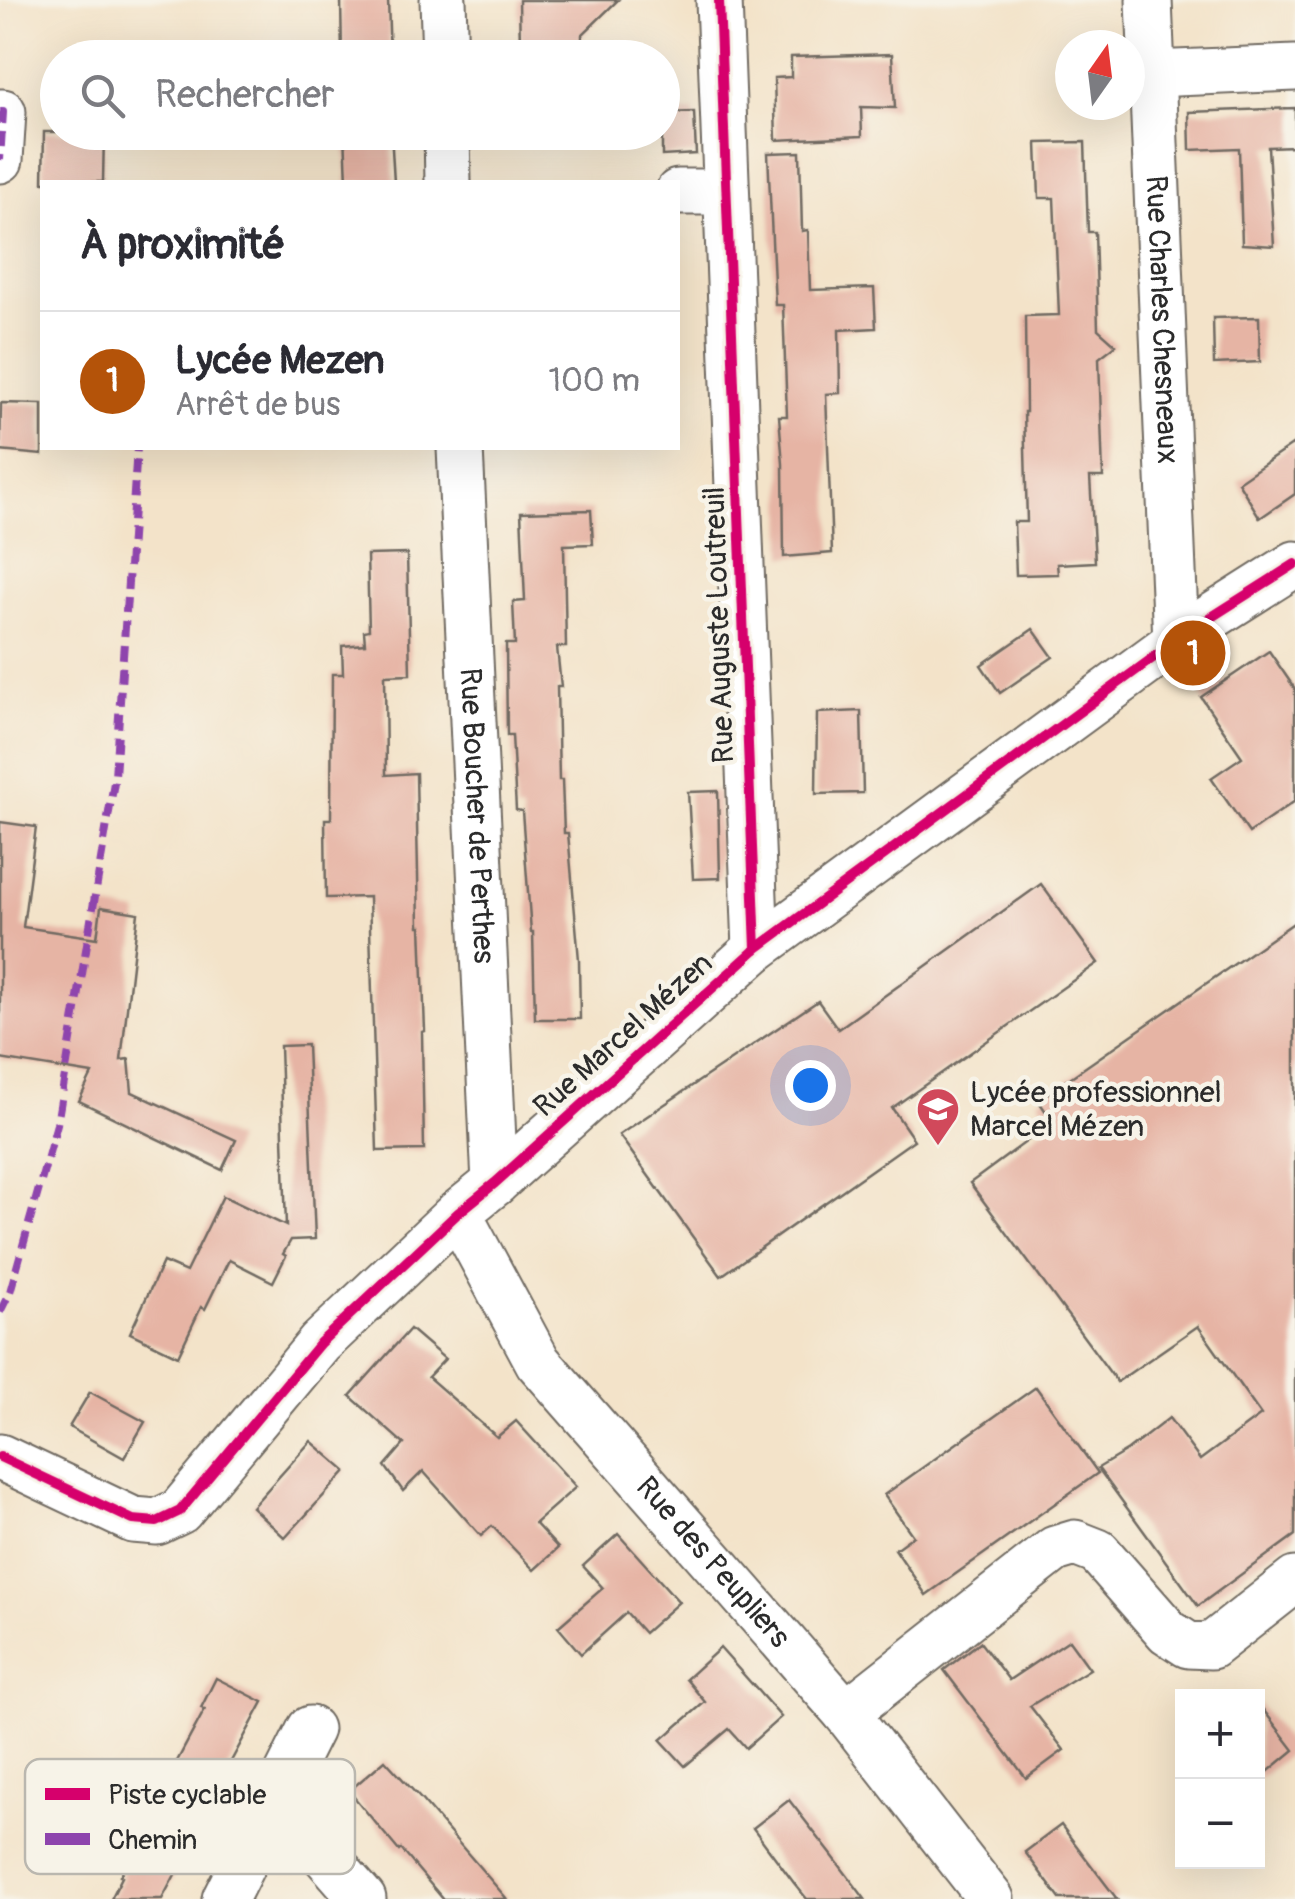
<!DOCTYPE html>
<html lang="fr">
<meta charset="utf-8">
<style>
:root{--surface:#fff;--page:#f2f2f3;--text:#2b2b33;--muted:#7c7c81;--line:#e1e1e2;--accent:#b45309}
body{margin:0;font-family:Pangolin,sans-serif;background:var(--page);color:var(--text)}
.controls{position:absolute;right:30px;bottom:30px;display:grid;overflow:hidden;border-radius:0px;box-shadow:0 10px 40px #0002}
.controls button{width:90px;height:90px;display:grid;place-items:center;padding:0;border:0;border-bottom:2px solid var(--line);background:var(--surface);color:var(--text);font:50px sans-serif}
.compass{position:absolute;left:1055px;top:30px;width:90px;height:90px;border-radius:50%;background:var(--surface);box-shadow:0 10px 40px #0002;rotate:14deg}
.you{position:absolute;left:810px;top:1085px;width:35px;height:35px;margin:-25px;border:8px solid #fff;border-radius:50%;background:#1a73e8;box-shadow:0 0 0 15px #1a73e833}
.badge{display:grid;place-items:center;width:65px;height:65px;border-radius:50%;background:var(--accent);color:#fff;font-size:32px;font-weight:700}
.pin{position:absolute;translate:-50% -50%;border:5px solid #fff;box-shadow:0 2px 10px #0006}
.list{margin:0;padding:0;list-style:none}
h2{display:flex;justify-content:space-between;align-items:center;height:130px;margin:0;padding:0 40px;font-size:42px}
h2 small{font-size:32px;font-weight:400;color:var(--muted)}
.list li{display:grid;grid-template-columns:65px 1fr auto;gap:30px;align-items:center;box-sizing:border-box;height:140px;padding:0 40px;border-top:2px solid var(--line)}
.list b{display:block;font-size:38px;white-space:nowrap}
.list p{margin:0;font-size:32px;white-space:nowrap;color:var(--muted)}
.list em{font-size:32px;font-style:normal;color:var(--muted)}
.icon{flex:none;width:55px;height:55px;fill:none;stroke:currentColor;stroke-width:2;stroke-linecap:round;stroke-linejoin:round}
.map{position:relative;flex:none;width:1295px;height:1899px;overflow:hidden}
.search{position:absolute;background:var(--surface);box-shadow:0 10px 40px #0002;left:40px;top:40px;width:640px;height:110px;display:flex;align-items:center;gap:25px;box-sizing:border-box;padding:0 35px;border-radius:55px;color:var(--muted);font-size:38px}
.panel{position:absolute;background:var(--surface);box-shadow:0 10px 40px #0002;left:40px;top:180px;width:640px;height:270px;border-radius:0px}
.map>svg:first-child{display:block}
</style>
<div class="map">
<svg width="1295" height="1899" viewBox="0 0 1295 1899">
<rect width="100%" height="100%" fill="#f7f3e8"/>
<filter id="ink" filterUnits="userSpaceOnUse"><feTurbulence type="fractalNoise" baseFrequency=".01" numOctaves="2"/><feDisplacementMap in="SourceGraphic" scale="20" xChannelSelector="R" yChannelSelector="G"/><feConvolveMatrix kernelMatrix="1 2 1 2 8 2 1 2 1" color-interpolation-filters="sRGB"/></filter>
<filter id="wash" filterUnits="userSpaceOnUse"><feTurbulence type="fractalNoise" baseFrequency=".0048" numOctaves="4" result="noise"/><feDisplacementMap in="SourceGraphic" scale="40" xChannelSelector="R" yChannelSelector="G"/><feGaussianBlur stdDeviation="2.25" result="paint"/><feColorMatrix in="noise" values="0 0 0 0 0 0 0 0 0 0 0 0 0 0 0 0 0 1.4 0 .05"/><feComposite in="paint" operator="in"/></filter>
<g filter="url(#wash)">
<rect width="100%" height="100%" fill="#f3e3c9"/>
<g id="blocks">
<!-- building -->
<g fill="#e6b4a4">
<polygon points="341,0 388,0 390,58 342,58"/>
<polygon points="519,0 618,0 582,35 582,46 520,48"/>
<polygon points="892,54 895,108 861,107 862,136 776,140 774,78 791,77 791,57"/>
<polygon points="1295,108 1295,146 1268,147 1274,246 1242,244 1239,148 1190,150 1189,112"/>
<polygon points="694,112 696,154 662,156 662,113"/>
<polygon points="44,132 104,132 103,182 43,182"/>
<polygon points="345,132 391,132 394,182 347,182"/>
<polygon points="1085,142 1088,232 1095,232 1098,329 1116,345 1099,358 1103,477 1090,477 1095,562 1057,564 1058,574 1016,575 1014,522 1027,522 1024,412 1026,412 1025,316 1059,315 1054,198 1039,198 1037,143"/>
<polygon points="800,152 802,231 808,230 810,290 874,288 876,328 839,330 840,393 826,394 832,553 784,557 783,464 779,416 787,416 783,305 775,305 768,153"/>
<polygon points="1259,317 1260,362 1214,364 1213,318"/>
<polygon points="1,403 42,404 42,455 0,451"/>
<polygon points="1295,443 1295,494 1260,518 1238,482"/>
<polygon points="591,510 593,544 564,545 566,647 557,647 561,687 557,687 559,780 562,780 564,833 568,833 579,960 580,1019 535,1019 533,932 531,932 522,811 516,810 512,735 507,735 506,644 515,644 513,602 525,601 521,512"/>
<polygon points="407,554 410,674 385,675 386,775 416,773 419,926 421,926 425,1031 422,1032 424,1150 377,1151 369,897 326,898 325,819 331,819 332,674 343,674 342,646 365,644 364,631 369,630 367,555"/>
<polygon points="1033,629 1053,657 1000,693 981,665"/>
<polygon points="1269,651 1295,689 1295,801 1249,833 1211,778 1242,757 1201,697"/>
<polygon points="861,711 863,793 816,794 817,713"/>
<polygon points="718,791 720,878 693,879 688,792"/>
<polygon points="0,822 36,827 23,927 97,938 101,907 138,913 121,1060 129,1059 132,1092 236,1140 222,1170 79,1101 92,1074 0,1059"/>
<polygon points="1041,884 1098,963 892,1108 914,1140 721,1276 619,1135 818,1001 838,1029"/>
<polygon points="1295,922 1295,1535 1198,1606 1098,1468 1128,1450 1169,1418 1200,1460 1261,1415 1198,1326 1117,1382 970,1183 1053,1122 1038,1100"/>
<polygon points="307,1045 315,1239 291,1240 283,1254 286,1256 273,1282 229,1260 205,1309 201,1307 178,1356 130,1333 163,1262 186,1272 223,1196 286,1226 280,1046"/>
<polygon points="410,1329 445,1359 428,1377 497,1437 516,1421 576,1487 535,1523 558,1548 534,1570 492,1526 481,1536 423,1471 403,1491 385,1466 404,1444 350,1396"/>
<polygon points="1036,1387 1098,1473 926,1595 895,1549 913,1536 884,1495"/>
<polygon points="90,1392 145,1422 124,1458 69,1427"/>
<polygon points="311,1441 346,1471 285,1538 252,1507"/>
<polygon points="618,1534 679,1602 644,1633 626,1613 581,1654 558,1627 603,1588 583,1566"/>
<polygon points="1069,1640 1090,1669 1030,1706 1064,1750 1026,1778 944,1670 980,1642 1009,1680"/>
<polygon points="720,1648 781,1717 746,1748 729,1729 685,1766 661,1740 705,1702 686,1679"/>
<polygon points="216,1678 263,1702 208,1804 212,1805 162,1899 111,1899 122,1877 120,1876 155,1807 153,1806 205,1709 201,1708"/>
<polygon points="1258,1703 1294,1750 1258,1780"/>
<polygon points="385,1760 420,1798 507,1899 443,1899 401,1849 399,1851 349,1791"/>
<polygon points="789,1800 831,1854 865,1899 807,1899 794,1883 753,1828"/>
<polygon points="1061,1825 1088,1861 1117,1899 1060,1899 1025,1852"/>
</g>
</g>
</g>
<g filter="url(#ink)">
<use href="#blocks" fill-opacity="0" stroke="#716b62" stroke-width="2.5"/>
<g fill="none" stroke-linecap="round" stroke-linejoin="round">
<!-- minor casing -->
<g stroke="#716b62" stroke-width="49">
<g id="minor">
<polyline points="443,0 445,58"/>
<polyline points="719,0 756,949"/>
<path id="s1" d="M1149 0 1176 642"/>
<polyline points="1152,74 1295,68"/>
<polyline points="0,112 3,112 0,160"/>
<polyline points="447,132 448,182"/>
<polyline points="678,192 726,192"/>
<path id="s2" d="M460 448 495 1183"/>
<path id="s3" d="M458 1213 538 1362 846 1713 991 1899"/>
<polyline points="0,1457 133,1520 157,1522 180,1511 320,1343 458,1213 495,1183 756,949 1191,630 1295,564"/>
<polyline points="846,1713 1055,1549 1075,1543 1098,1552 1168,1632 1188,1645 1211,1646 1295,1580"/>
<polyline points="276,1800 363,1899"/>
<polyline points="225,1899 310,1729"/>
</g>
</g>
<!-- minor -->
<use href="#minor" stroke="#fff" stroke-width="45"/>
<!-- quiet -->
<g stroke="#8e44ad" stroke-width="8" stroke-dasharray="15 8" stroke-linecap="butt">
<polyline points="0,112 3,112 0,160"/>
<polyline points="0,1312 10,1292 57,1124 115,776 137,448"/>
</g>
<!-- cycleway casing -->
<g stroke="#f7f3e8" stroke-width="16">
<g id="cycleway">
<polyline points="719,0 756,949"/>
<polyline points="0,1457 133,1520 157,1522 180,1511 320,1343 458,1213 495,1183 756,949 1191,630 1295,564"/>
</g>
</g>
<!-- cycleway -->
<use href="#cycleway" stroke="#d6006c" stroke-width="10"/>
</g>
</g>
<!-- icons -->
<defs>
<g id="school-pin" transform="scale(2.25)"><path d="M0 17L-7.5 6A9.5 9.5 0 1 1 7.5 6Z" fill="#d1495b" stroke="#f7f3e8"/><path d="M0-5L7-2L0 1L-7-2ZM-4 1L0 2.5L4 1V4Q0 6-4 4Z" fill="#fff"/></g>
</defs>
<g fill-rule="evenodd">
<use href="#school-pin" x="938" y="1109"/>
</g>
<g text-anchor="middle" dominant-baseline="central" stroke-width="9" stroke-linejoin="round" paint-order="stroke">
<!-- street labels -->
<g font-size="30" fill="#2b2b2b" stroke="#f7f3e8">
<text stroke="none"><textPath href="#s1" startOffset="320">Rue Charles Chesneaux</textPath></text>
<text transform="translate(719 625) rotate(-92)">Rue Auguste Loutreuil</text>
<text stroke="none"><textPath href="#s2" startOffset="368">Rue Boucher de Perthes</textPath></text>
<text transform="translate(623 1035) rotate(-42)">Rue Marcel Mézen</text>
<text stroke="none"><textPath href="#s3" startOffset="435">Rue des Peupliers</textPath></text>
</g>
<!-- poi labels -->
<g font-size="30" fill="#2b2b2b" stroke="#f7f3e8" text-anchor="start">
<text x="970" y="1092">Lycée professionnel<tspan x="970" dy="34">Marcel Mézen</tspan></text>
</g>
</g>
<!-- legend -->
<rect x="25" y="1759" width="330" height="115" rx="15" fill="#f7f3e8" stroke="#bab7af" stroke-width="2.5"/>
<rect x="45" y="1788" width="45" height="12" fill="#d6006c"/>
<rect x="45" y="1833" width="45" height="12" fill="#8e44ad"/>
<g font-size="28" fill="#2b2b2b">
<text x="108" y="1804">Piste cyclable</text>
<text x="108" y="1849">Chemin</text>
</g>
</svg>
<div class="controls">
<button>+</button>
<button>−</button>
</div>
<svg class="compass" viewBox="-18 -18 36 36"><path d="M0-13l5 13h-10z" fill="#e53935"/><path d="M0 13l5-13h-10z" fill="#7c7c81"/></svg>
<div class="you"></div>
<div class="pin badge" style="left:1193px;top:653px">1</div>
<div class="search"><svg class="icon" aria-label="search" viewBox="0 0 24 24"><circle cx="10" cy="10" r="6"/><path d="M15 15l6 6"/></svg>Rechercher</div>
<section class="panel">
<h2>À proximité<small></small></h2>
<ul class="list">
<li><span class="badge">1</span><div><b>Lycée Mezen</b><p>Arrêt de bus</p></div><em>100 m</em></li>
</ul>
</section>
</div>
